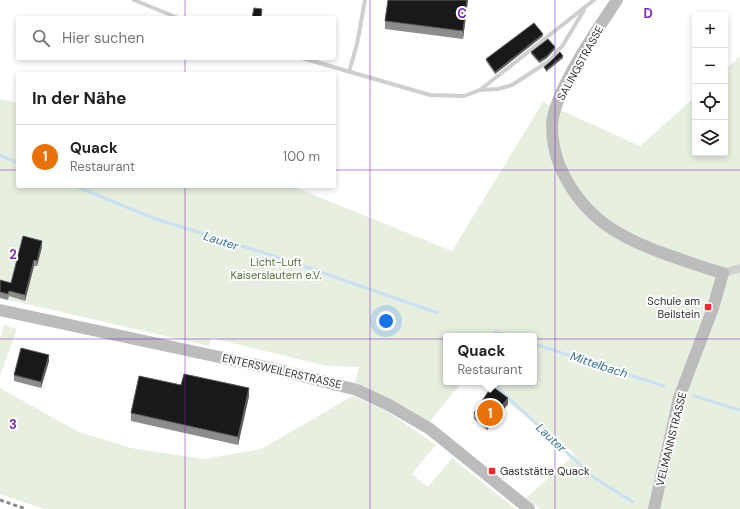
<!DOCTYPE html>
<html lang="de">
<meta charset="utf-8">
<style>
:root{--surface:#fff;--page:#f6f6f6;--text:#202124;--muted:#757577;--line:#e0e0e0;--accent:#0f766e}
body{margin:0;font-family:"DM Sans",sans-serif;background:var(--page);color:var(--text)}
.controls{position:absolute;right:12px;top:12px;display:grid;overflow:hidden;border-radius:4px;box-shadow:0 2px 6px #0003}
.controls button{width:36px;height:36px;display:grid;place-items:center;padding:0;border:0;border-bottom:1px solid var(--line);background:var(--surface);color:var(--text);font:20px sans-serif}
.you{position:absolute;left:386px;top:321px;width:14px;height:14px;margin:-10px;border:3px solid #fff;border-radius:50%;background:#1a73e8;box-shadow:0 0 0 6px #1a73e833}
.badge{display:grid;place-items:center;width:26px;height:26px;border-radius:50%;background:var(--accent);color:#fff;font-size:13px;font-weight:700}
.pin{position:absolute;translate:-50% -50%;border:2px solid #fff;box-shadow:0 1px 4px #0006}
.popup{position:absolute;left:443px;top:333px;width:94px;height:52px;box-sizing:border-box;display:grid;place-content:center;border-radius:4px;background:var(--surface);filter:drop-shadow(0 1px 3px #0005);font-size:13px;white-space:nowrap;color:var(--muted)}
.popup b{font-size:15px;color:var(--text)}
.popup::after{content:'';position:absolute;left:50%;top:100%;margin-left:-8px;border:8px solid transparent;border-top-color:var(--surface)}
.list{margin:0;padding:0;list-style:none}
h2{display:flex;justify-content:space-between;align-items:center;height:52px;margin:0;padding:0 16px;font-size:17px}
h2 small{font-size:13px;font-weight:400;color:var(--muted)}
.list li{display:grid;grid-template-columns:26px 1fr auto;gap:12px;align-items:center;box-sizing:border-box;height:64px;padding:0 16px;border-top:1px solid var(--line)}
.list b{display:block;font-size:15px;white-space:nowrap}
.list p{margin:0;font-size:13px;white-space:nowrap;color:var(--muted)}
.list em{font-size:13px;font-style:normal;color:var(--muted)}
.icon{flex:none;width:22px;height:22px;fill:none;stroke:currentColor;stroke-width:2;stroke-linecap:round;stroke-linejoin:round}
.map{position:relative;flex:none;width:740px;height:509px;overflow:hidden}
.search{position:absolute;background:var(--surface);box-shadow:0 2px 6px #0003;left:16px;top:16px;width:320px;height:44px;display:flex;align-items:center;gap:10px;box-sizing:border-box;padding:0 14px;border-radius:4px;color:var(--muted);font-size:15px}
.panel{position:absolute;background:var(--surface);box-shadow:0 2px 6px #0003;left:16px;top:72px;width:320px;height:116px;border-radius:4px}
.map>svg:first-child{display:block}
</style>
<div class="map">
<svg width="740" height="509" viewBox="0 0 740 509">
<rect width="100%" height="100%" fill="#fff"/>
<!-- green -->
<g fill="#e7efe0">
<polygon points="740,56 740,509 540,509 525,499 575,454 482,382 534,382 534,336 446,336 446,382 462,382 428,424 390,400 355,383 359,367 327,366 211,338 209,346 0,298 0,99 18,103 18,186 292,186 452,251 543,102 640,146 695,97 695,153 725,153 725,70"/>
<polygon points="4,325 17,329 0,376 0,338"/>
<polygon points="0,388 79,432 131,448 204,459 261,449 353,396 385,410 436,445 412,474 428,487 452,458 516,509 44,509 0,494"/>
</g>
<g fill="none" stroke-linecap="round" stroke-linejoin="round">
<!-- stream -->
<g stroke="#cbe0f0" stroke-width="3">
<polyline points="0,155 18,163"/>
<polyline points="75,186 153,218 274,256 438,313"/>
<polyline points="495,332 508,336"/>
<polyline points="534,344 664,386"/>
<polyline points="495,382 498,388 593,477 633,502"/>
<polyline points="694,396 740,410"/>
</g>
<!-- lane -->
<g stroke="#cfcfcf" stroke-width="4">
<polyline points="134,0 178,18"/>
<polyline points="302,58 430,95 464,96 480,90 594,0"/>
<polyline points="349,72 357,44 365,0"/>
<polyline points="480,90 498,89 512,85 549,61 563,45 584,10"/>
</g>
<!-- street -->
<polyline stroke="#cfcfcf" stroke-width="8" points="723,273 740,268"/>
<!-- secondary -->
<g stroke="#bcbcbc" stroke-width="12">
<path d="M617 0C596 32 561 81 553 117 550 134 555 156 562 171 585 219 620 238 668 255 686 261 704 268 723 273L713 308 679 398 654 509"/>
<polyline points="0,310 275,369 357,390 389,405 430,429 529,509"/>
</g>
<!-- rail -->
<polyline stroke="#878787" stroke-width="3" stroke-dasharray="4 3" stroke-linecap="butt" points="0,500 26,509"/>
</g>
<!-- wall -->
<g fill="#8c8c8c">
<polygon points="388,0 468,0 463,39 385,29 385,21"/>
<polygon points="543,36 495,74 486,61 486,59"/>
<polygon points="555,49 547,58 539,63 531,54 531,52"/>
<polygon points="42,247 37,266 34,266 25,301 9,296 8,300 0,298 0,280 11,283"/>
<polygon points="49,361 41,388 14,381 14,375"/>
<polygon points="181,385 249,396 238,445 131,421 131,413"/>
<polygon points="508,404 487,430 474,419 474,413"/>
</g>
<!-- shaded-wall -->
<g fill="#5e5e5e">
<polygon points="467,0 468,0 463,39 463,31"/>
<polygon points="543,34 543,36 495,74 495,72"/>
<polygon points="555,47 555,49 547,58 539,63 539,61"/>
<polygon points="563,56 563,58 546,72 546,70"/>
<polygon points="42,241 42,247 37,266 37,261"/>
<polygon points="34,260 34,266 25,301 25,295"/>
<polygon points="49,355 49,361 41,388 41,382"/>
<polygon points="249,388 249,396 238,445 238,437"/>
<polygon points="508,398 508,404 487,430 487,424"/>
</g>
<!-- building -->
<g fill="#191919" stroke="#5e5e5e">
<polygon points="388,0 467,0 463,31 385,21"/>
<polygon points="254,8 262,9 261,18 252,18"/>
<polygon points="534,23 543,34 495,72 486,59"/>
<polygon points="548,39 555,47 547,56 539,61 531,52"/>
<polygon points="560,52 563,56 546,70 544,67 551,61"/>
<polygon points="23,236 42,241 37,261 34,260 25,295 9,291 8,294 0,292 0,280 11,283"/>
<polygon points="21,348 49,355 41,382 14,375"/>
<polygon points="184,374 249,388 238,437 131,413 139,376 181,385"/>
<polygon points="492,386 508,398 487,424 474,413"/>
</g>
<!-- grid -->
<path fill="none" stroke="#7b2cbf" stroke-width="1" stroke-opacity="0.55" d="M185 0V18M370 0V509M555 0V509M185 58V74M0 170H18M334 170H740M185 186V509M0 339H740"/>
<!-- markers -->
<g fill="#f22b33" stroke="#fff" stroke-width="1.5">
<rect x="704" y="303" width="8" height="8" rx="2"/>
<rect x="488" y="467" width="8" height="8" rx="2"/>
</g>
<g text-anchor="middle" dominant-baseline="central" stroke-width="4" stroke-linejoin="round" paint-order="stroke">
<!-- street labels -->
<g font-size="11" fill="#323232" stroke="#fff">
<text transform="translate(580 63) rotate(-61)">SALINGSTRASSE</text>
<text transform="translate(282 371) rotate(13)">ENTERSWEILERSTRASSE</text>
<text transform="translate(671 439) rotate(-76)">VELMANNSTRASSE</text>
</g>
<!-- park labels -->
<g font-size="11" fill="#53723b" stroke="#fff">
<text x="276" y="262">Licht-Luft<tspan x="276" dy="13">Kaiserslautern e.V.</tspan></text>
</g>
<!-- poi labels -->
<g font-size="11" fill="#323232" stroke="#fff" text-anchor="end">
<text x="700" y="301">Schule am<tspan x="700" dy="13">Beilstein</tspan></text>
<text x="500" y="471" text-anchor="start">Gaststätte Quack</text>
</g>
<!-- water labels -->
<g font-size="12" font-style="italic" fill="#38729b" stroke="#fff">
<text transform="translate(221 241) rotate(18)">Lauter</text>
<text transform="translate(599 365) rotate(18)">Mittelbach</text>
<text transform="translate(551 438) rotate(43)">Lauter</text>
</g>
</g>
<g font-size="13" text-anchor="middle" font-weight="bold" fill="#7b2cbf" stroke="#fff" stroke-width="4" stroke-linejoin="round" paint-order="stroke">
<text x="462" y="18">C</text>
<text x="648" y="18">D</text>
<text x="13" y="259">2</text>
<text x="13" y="429">3</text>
</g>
</svg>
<div class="controls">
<button>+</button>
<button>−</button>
<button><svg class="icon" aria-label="locate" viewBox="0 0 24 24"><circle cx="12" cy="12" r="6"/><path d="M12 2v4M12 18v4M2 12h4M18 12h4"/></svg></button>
<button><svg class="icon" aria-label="layers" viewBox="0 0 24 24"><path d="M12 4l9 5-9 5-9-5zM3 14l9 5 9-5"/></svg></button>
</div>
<div class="you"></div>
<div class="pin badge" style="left:490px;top:413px;background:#e8710a">1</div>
<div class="popup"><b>Quack</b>Restaurant</div>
<div class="search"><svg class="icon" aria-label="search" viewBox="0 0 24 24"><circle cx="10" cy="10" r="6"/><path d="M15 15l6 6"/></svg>Hier suchen</div>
<section class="panel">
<h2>In der Nähe<small></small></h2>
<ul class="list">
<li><span class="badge" style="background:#e8710a">1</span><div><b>Quack</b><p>Restaurant</p></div><em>100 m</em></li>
</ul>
</section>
</div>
